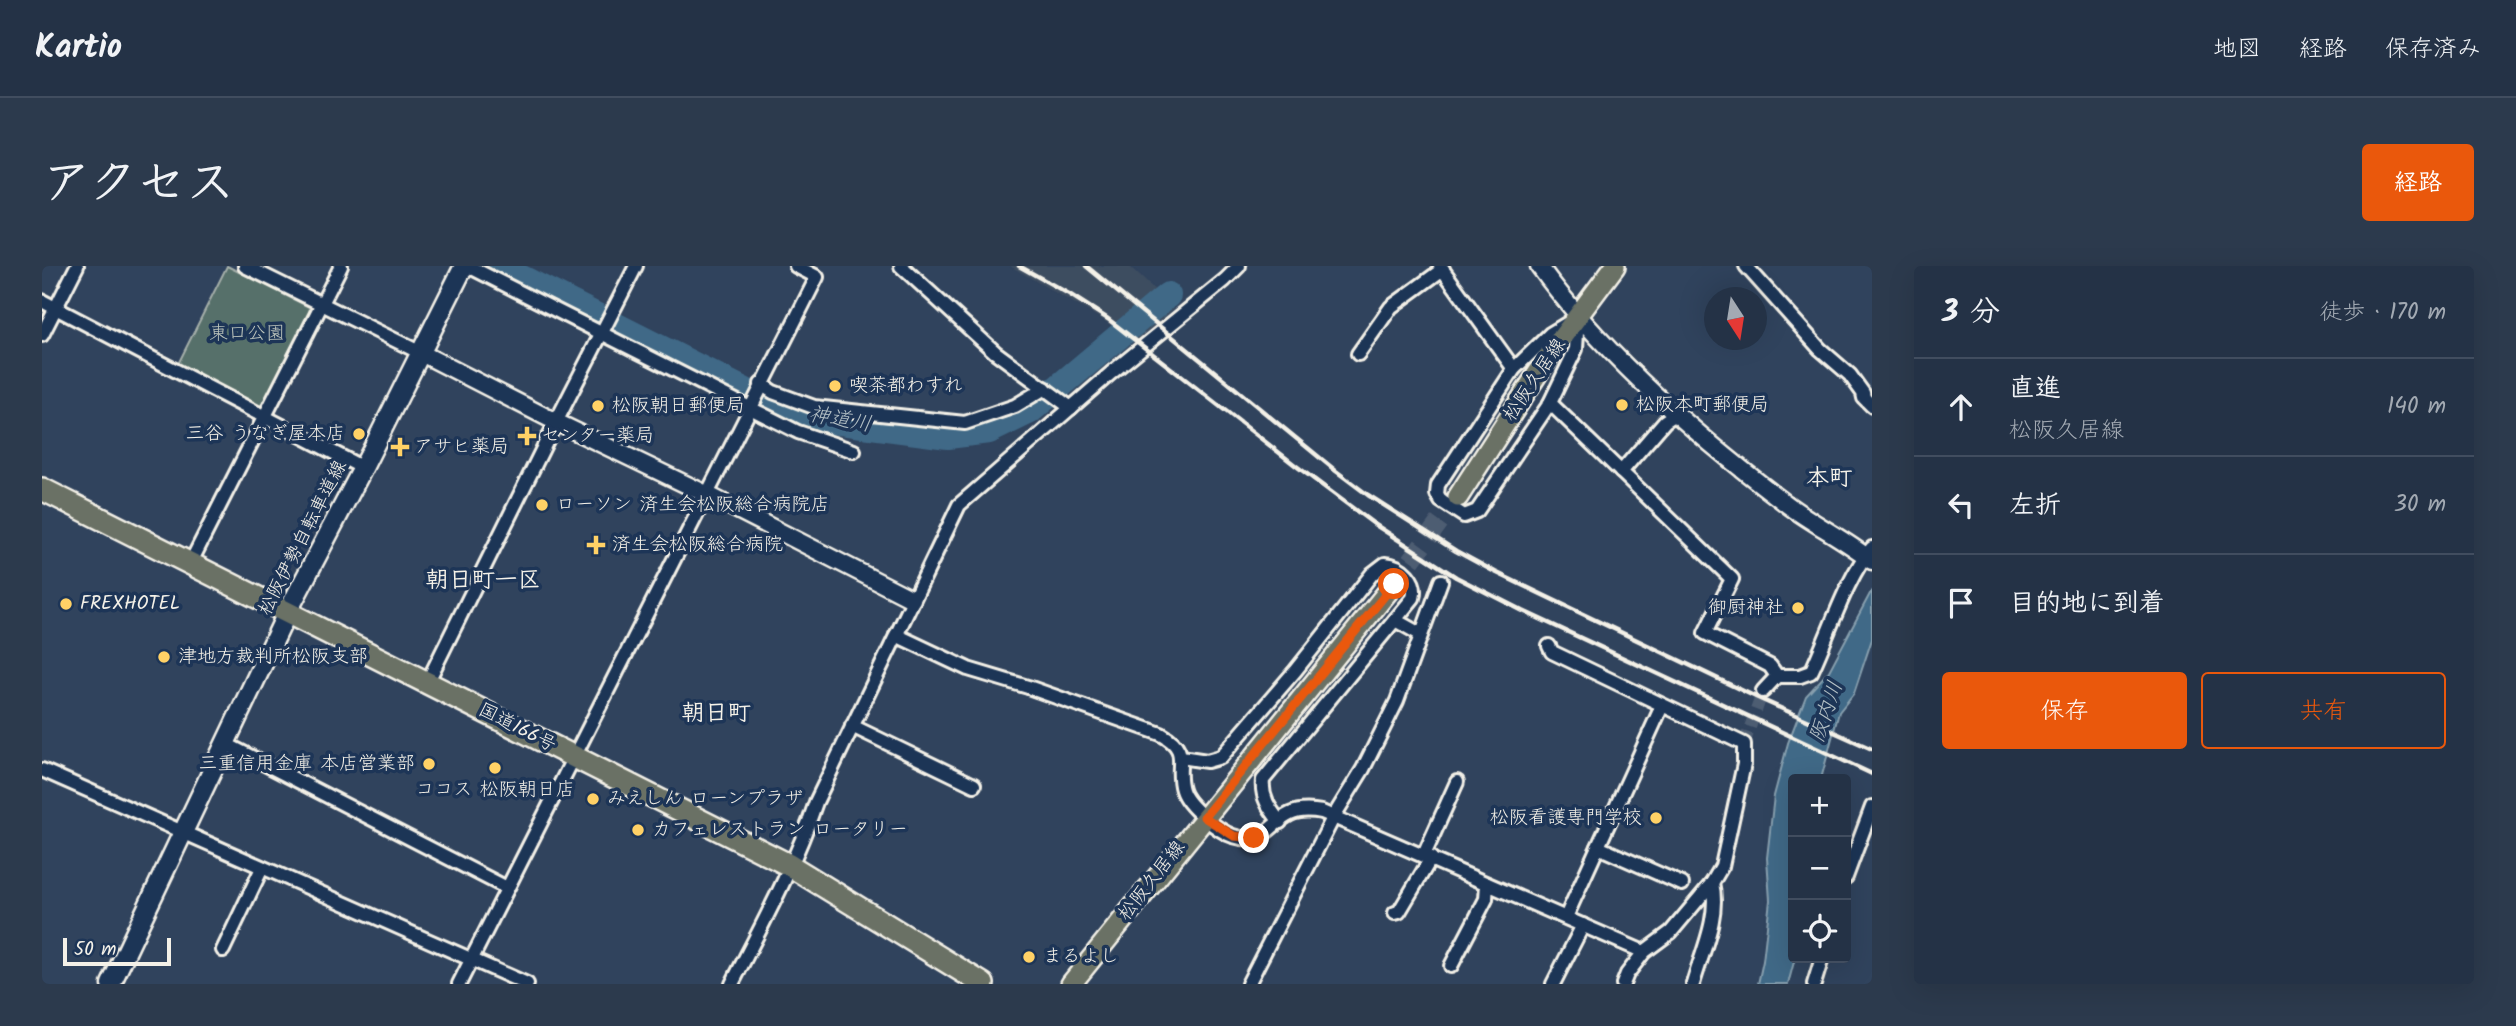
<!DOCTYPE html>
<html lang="ja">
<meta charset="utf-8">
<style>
:root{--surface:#243246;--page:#2c3a4d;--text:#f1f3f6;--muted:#a3aab3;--line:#414d5f;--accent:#ea580c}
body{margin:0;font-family:Kalam,"Klee One",sans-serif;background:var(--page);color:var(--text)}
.controls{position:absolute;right:21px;bottom:21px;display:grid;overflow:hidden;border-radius:7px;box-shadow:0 7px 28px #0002}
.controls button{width:63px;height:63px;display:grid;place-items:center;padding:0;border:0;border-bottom:2px solid var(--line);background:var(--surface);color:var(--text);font:35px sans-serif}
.compass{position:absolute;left:1662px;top:21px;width:63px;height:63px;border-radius:50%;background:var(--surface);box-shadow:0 7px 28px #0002;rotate:168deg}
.scale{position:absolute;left:21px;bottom:18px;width:108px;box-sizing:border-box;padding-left:7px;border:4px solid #f4f1e8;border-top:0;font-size:19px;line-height:24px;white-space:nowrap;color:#f4f1e8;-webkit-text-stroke:5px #1d3557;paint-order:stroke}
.stop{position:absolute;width:21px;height:21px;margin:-16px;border:5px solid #ea580c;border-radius:50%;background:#fff}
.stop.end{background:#ea580c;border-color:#fff;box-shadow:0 2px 7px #0008}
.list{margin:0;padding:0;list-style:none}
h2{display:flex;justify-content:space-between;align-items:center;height:91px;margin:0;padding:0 28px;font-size:30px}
h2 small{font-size:23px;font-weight:400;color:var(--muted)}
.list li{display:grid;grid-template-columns:46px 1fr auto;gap:21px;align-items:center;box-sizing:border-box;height:98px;padding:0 28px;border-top:2px solid var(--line)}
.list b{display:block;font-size:26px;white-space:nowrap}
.list p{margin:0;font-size:23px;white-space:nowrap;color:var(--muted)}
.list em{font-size:23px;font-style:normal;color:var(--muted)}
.actions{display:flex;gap:14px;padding:21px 28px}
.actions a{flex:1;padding:16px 0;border:2px solid var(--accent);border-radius:7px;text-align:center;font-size:24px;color:var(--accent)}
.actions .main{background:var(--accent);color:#fff}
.icon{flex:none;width:38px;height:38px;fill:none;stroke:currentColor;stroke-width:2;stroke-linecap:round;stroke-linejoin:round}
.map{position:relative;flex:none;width:1830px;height:718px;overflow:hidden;border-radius:7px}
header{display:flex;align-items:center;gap:42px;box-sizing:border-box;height:98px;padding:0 35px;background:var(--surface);border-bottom:2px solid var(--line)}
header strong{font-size:33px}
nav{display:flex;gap:38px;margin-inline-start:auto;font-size:24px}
.intro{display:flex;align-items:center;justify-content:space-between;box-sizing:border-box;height:168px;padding:0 42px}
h1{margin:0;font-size:49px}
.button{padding:18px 32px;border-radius:7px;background:var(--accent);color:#fff;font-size:24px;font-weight:700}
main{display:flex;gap:42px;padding:0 42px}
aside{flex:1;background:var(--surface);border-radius:7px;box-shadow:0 7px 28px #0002}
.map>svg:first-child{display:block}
</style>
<header>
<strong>Kartio</strong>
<nav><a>地図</a><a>経路</a><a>保存済み</a></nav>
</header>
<div class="intro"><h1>アクセス</h1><a class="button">経路</a></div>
<main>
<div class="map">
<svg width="1830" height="718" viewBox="0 0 1830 718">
<rect width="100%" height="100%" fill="#30435d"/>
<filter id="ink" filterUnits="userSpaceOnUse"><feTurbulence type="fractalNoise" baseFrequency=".0143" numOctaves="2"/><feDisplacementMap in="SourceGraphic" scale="14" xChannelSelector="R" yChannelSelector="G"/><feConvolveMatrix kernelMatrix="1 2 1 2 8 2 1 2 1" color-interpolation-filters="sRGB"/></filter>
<g filter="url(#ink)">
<!-- built -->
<polygon fill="#3e4d61" points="968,0 1087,0 1132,42 1097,75"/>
<!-- green -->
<polygon fill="#576f6b" stroke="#a6b0aa" stroke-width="2" points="185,0 267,41 269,49 224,138 214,141 136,98"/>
<!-- water -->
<polygon fill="#3f6987" stroke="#879fae" stroke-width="2" points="1830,324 1830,373 1812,427 1797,446 1779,513 1751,513 1753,692 1746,718 1716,718 1721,695 1728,634 1725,592 1732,530 1746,477 1764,430 1787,405"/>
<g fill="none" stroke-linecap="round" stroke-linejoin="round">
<!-- river -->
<polyline stroke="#3f6987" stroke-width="26" points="456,0 706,126 767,152 906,170 947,165 988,145 1126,29"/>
<!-- minor-tunnel -->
<polyline stroke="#4d5d72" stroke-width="12" stroke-dasharray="12 6" stroke-linecap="butt" points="1702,478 1721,425"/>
<!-- primary-tunnel -->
<polyline stroke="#4d5d72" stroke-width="19" stroke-dasharray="19 10" stroke-linecap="butt" points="1352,318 1416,231"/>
<!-- minor casing -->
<g stroke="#f4f1e8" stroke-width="18">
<g id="minor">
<polyline points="203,0 379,87"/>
<polyline points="426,0 708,142 756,166 812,185"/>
<polyline points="859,0 953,86 1029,142"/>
<polyline points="1398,0 1472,103"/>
<polyline points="1704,0 1778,83 1808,109 1821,127 1822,132 1830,140"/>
<polyline points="0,35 321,202"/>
<polygon points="1536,51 1534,83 1508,137 1435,245 1422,250 1399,235 1395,228 1396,219 1472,103 1508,68"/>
<polyline points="0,69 35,0"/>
<polyline points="1316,88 1349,41 1401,3"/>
<polyline points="719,118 731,126 772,141 923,157 973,140 1003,122"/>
<polyline points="1508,137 1690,313 1663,367 1728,400 1735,410"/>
<polyline points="1579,206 1623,155 1635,147"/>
<polyline points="149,296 299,0"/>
<polyline points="1353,354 1378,368"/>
<path d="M854 369 926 403 986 421 1119 468C1150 485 1132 498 1140 524 1145 540 1176 565 1191 570 1223 580 1227 558 1248 548 1258 543 1270 544 1280 546L1602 686"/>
<polyline points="1507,380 1510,386 1702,478 1702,498 1680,600 1670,617 1629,666 1602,686 1585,708 1581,718"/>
<polyline points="385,417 514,156 594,0"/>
<path d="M1721 425 1735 410H1758L1769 406C1786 371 1805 309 1830 282"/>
<polyline points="810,460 932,519"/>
<polyline points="182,477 465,622"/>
<path d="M1139 491 1165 495 1179 491 1253 405 1330 308 1343 298C1360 299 1376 315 1371 332L1221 514C1219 532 1228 543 1238 556"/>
<polyline points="0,504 485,718"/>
<polyline points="1556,581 1640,618"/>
<polyline points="1382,589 1415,516"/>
<polyline points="1804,611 1830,541"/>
<polyline points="1353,647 1357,646 1389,592"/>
<polyline points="1524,651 1620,440"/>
<polyline points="181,684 220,602"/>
<polyline points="1409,700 1444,633 1445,618"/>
<polyline points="417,718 775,11 754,0"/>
<path d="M690 718C720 659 753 599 774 536L917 239 1069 107 1183 14 1197 0"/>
<polyline points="1206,718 1292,550 1321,503 1355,435 1399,315"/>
<polyline points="1511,718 1541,659"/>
<path d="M1651 718C1660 686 1678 650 1670 617"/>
<polyline points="1772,718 1780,692"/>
</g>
</g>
<!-- tertiary casing -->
<g stroke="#f4f1e8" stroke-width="21">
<g id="tertiary">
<path d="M1497 0C1562 90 1657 172 1746 239 1773 259 1804 274 1830 295"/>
<polyline points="379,87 514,156 664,228 870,333"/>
</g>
</g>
<!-- secondary casing -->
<g stroke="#f4f1e8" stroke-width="23">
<polyline id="secondary" points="69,718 246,345 321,202 422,0"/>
</g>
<!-- primary casing -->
<g stroke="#f4f1e8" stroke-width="24">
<g id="primary">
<polyline points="1416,231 1512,82 1573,0"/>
<polyline points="1029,718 1352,318"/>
</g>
</g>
<!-- trunk casing -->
<g stroke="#f4f1e8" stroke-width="26">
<polyline id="trunk" points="0,223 747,599 941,718"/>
</g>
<!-- minor -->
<use href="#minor" stroke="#1d3557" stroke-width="12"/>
<!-- tertiary -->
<use href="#tertiary" stroke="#1d3557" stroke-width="16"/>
<!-- secondary -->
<use href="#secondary" stroke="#1d3557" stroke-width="18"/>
<!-- primary -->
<use href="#primary" stroke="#6a7165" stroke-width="19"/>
<!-- trunk -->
<use href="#trunk" stroke="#6a7165" stroke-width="21"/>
<!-- rail -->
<g stroke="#f4f1e8" stroke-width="4.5">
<polyline points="977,0 1027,28 1066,53 1253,199 1332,258 1414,311 1481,345 1830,508"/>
<polyline points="1044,0 1294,205 1326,229 1414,285 1453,306 1716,432 1830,483"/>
</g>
</g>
</g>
<g fill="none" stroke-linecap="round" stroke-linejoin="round" filter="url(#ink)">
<!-- route -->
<polyline stroke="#ea580c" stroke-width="9" points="1212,572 1192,570 1162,551 1352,318"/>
</g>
<!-- markers -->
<g fill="#ffd166" stroke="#1d3557" stroke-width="2.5">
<circle cx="793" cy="120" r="7"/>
<circle cx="1580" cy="139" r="7"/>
<circle cx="556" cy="140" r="7"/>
<circle cx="317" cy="168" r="7"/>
<path d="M481.5 159.5h7v7h7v7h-7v7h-7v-7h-7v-7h7z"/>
<path d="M354.5 170.5h7v7h7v7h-7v7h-7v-7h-7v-7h7z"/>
<circle cx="500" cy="239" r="7"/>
<path d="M550.5 268.5h7v7h7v7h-7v7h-7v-7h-7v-7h7z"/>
<circle cx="24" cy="338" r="7"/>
<circle cx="1756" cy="342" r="7"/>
<circle cx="122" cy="391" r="7"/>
<circle cx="387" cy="498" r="7"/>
<circle cx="453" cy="502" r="7"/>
<circle cx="551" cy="533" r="7"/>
<circle cx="1614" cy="552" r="7"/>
<circle cx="596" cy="564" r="7"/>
<circle cx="987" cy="691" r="7"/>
</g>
<g text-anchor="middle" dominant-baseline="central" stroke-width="7" stroke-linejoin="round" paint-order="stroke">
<!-- park labels -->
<g font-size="19" fill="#bdc4bc" stroke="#1d3557">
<text x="205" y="68">東口公園</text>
</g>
<!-- street labels -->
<g font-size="19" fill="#f4f1e8" stroke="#1d3557">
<text transform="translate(1493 114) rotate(-56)">松阪久居線</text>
<text transform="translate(261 272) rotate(-63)">松阪伊勢自転車道線</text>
<text transform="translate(475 462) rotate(27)">国道166号</text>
<text transform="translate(1110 615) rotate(-52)">松阪久居線</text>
</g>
<!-- poi labels -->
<g font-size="19" fill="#f4f1e8" stroke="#1d3557" text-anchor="start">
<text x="807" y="120">喫茶都わすれ</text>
<text x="1594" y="139">松阪本町郵便局</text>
<text x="570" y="140">松阪朝日郵便局</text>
<text x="303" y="168" text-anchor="end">三谷 うなぎ屋本店</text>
<text x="499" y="170">センター薬局</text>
<text x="372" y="181">アサヒ薬局</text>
<text x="514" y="239">ローソン 済生会松阪総合病院店</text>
<text x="570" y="279">済生会松阪総合病院</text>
<text x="38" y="338">FREXHOTEL</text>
<text x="1742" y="342" text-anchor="end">御厨神社</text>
<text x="136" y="391">津地方裁判所松阪支部</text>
<text x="373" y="498" text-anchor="end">三重信用金庫 本店営業部</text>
<text x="453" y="524" text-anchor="middle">ココス 松阪朝日店</text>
<text x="565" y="533">みえしん ローンプラザ</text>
<text x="1600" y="552" text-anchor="end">松阪看護専門学校</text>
<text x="610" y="564">カフェレストラン ロータリー</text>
<text x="1001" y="691">まるよし</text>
</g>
<!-- water labels -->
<g font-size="21" font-style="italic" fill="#b5c1c6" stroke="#1d3557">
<text transform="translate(798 154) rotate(10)">神道川</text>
<text transform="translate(1785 446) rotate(-71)">阪内川</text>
</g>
<!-- quarter labels -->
<g font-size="23" font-weight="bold" fill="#f4f1e8" stroke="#1d3557">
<text x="1787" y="213">本町</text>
<text x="441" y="315">朝日町一区</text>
<text x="674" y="448">朝日町</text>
</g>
</g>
</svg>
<div class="controls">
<button>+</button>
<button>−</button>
<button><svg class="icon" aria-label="locate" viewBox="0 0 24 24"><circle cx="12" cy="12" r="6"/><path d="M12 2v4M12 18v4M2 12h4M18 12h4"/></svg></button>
</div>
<svg class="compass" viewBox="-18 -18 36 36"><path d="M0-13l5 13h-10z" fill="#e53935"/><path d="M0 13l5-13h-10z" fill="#a3aab3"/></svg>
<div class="scale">50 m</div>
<div class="stop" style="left:1352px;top:318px"></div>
<div class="stop end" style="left:1212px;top:572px"></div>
</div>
<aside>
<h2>3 分<small>徒歩 · 170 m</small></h2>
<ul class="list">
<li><svg class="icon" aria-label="ahead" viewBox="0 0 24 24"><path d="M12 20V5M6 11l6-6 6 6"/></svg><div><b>直進</b><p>松阪久居線</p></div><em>140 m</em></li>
<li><svg class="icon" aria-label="left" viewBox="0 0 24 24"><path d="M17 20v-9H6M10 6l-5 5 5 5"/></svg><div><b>左折</b></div><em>30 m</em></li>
<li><svg class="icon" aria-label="arrive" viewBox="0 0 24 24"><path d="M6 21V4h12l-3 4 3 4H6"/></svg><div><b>目的地に到着</b></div></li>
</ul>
<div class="actions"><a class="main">保存</a><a>共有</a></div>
</aside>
</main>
